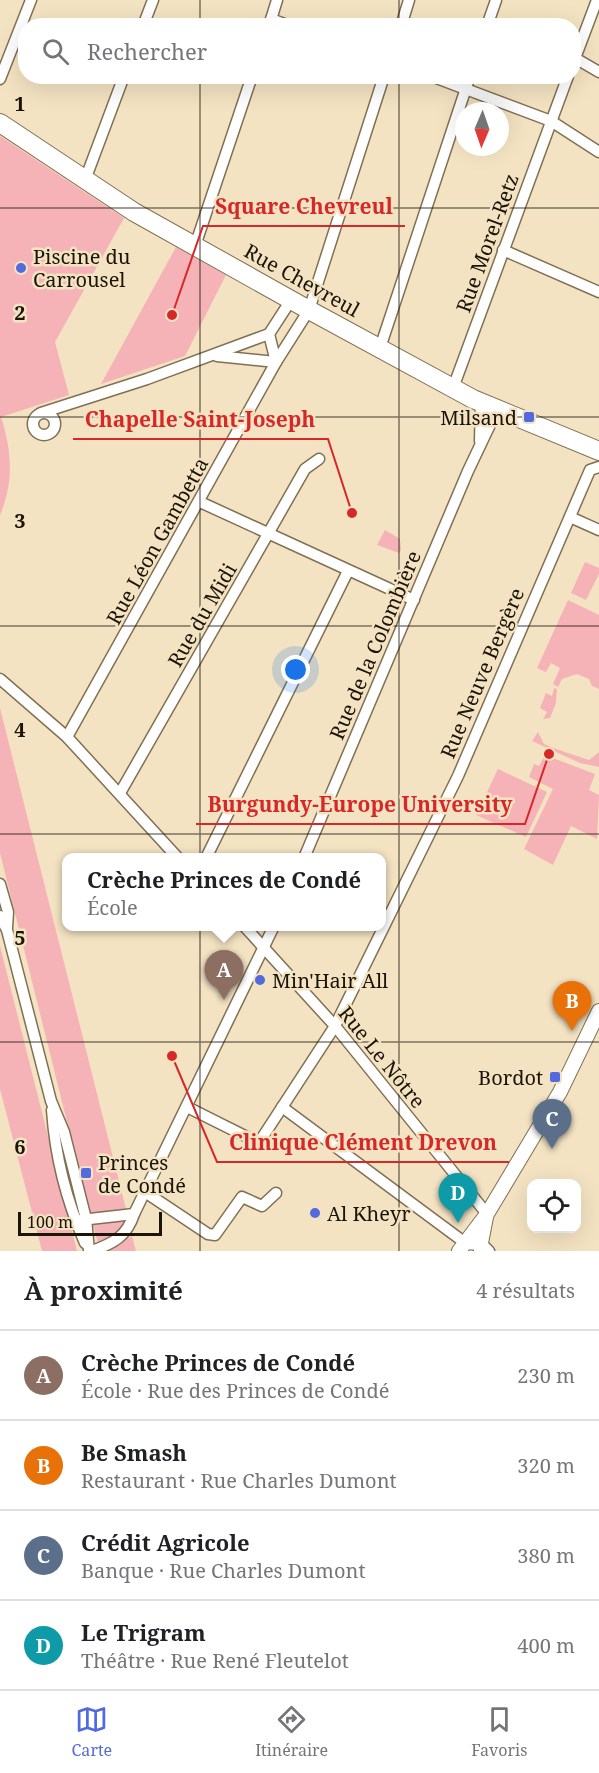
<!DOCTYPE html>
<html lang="fr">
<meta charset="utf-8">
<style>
:root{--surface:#fff;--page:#f2f2f2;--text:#202124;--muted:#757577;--line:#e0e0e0;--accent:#5369de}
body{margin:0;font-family:"Noto Serif",serif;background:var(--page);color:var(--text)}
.controls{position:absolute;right:18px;bottom:18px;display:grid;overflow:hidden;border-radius:12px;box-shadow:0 6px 24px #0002}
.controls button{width:54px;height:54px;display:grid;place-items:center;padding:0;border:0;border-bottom:2px solid var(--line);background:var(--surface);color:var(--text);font:30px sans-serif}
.compass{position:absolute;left:455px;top:102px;width:54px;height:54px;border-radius:50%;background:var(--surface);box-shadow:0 6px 24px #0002;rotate:182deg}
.scale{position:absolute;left:18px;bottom:15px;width:144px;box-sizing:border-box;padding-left:6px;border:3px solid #1a1409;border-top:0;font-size:16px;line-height:21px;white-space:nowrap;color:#1a1409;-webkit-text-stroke:4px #f4e3c2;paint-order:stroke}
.you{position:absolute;left:296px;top:670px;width:21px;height:21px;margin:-15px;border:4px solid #fff;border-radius:50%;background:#1a73e8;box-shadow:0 0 0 9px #1a73e833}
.badge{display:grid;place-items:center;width:39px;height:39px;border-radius:50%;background:var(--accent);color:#fff;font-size:20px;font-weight:700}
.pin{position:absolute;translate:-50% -50px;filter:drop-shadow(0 2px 3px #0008)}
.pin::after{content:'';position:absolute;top:32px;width:21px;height:18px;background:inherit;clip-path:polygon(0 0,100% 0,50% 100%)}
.popup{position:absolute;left:62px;top:853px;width:324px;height:78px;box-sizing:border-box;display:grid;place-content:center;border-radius:12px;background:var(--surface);filter:drop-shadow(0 2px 4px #0005);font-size:20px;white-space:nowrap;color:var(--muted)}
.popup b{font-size:22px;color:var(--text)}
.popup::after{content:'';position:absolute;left:50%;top:100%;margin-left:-12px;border:12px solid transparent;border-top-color:var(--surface)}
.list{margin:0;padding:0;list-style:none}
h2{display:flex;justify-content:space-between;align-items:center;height:78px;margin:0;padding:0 24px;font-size:26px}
h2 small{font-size:20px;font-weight:400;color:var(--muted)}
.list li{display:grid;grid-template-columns:39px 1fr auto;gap:18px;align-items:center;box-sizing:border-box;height:90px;padding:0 24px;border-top:2px solid var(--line)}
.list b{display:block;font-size:22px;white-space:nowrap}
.list p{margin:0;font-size:20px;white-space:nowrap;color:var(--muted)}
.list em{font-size:20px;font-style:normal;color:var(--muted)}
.icon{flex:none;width:33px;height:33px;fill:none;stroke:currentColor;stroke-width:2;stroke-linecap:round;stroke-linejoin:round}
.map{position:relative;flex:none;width:599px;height:1251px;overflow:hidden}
.search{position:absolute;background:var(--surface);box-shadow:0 6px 24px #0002;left:18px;right:18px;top:18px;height:66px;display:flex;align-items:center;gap:15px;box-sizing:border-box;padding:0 21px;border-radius:24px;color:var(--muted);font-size:22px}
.sheet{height:438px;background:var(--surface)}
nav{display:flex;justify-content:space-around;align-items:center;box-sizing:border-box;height:84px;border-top:2px solid var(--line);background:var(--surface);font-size:16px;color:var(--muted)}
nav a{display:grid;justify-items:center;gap:3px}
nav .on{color:var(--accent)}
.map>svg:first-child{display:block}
</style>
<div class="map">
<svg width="599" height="1251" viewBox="0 0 599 1251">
<rect width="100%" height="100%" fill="#f4e3c2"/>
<!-- green -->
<g fill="#f5b3b7">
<path d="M0 136 124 218 55 342 69 395 1 417C12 451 14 482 0 515Z"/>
<polygon points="176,247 226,275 185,356 101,384"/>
<polygon points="385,530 400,539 401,550 399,553 377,545"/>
<polygon points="585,562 599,568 599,574 586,600 571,593"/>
<polygon points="568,600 599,615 599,689 592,686 589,679 577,674 562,679 558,687 553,684 560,668 551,663 546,672 537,668"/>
<polygon points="554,688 557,689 556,703 550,718 543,719 547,712 540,708 546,693 552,696"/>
<polygon points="0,708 127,1213 90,1214 0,853"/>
<path d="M538 732 544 744C559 751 573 754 589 760L599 752V767L580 763 532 741Z"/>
<polygon points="545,755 595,774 589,790 599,795 597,839 571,826 553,865 524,849 553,789 529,777 534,764 539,766"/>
<polygon points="498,769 547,792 526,837 476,815"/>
<polygon points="0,946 77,1251 42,1251 0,1089"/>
<polygon points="123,1220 125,1222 124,1228 99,1246 92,1222"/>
<polygon points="132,1236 136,1251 104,1251"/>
</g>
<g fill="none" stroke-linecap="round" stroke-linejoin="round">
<!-- minor casing -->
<g stroke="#807052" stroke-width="13">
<g id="minor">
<polyline points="271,19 290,26"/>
<polyline points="143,26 153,0"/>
<polyline points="269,26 277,0"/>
<polyline points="401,26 409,0"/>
<polyline points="487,26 496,0"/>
<polyline points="575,58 599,72"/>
<polyline points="574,61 597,0"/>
<polyline points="431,76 551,121 599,152"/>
<polyline points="0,79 31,0"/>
<polyline points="85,180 124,76"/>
<polyline points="195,246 252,76"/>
<polyline points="503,250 599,292"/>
<polyline points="380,348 470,76"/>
<polyline points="217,356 276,362"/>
<polyline points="276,362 269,334 291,300"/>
<polyline points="453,388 568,76"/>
<circle cx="44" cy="424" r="11"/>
<polyline points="41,413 147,379 269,334"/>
<polyline points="480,441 481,402"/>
<polyline points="200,502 414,600"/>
<polyline points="570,517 599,530"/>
<polyline points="0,679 67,737 178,858"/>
<polyline points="67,737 276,362 309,310 384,76"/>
<polyline points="120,793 305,469 319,459"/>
<polyline points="206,858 348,571"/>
<polyline points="304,858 468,471 497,410"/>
<polyline points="0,884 8,912 7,927"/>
<polyline points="0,916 7,930 51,1101 64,1132 86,1219 89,1251"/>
<polyline points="244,926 335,1026 487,1214"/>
<polyline points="187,1107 257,1142 262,1138 335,1026 458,776 590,470 599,467"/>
<polyline points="282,1107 464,1242"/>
<path d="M52 1110C55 1154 67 1202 85 1243"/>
<polyline points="145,1192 208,1234 215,1235 242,1197 262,1206 276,1193"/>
<polyline points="81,1220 134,1214"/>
<path d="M92 1251C114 1243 127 1236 134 1214L274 926"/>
<polyline points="479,1251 481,1243 489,1251"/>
</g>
</g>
<!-- tertiary casing -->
<g stroke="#807052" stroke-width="16">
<g id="tertiary">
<polyline points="464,1242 481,1243 486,1217"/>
<polyline points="459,1251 487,1214 560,1092 599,1011"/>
</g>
</g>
<!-- primary casing -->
<g stroke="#807052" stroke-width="20">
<polyline id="primary" points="0,123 134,212 309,310 473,399 599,451"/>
</g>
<!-- minor -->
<use href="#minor" stroke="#fff" stroke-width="10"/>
<!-- tertiary -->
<use href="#tertiary" stroke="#fff" stroke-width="14"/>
<!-- primary -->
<use href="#primary" stroke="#fff" stroke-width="18"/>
</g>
<!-- grid -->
<path fill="none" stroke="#1a1409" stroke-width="1.5" stroke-opacity="0.55" d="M200 0V26M399 0V26M200 76V1251M399 76V1251M0 208H599M0 417H599M0 626H599M0 834H599M0 1042H599"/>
<!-- markers -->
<g fill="#5369de" stroke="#f4e3c2" stroke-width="2">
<circle cx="21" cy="268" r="6"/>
<rect x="523" y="411" width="12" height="12" rx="3"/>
<circle cx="260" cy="980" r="6"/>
<rect x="549" y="1071" width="12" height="12" rx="3"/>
<rect x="80" y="1167" width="12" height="12" rx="3"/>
<circle cx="315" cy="1213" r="6"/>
</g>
<g text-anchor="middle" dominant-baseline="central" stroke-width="5" stroke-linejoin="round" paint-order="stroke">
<!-- street labels -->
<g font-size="20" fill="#1a1409" stroke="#f4e3c2">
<text transform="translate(487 243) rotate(-70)">Rue Morel-Retz</text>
<text transform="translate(302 280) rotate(29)">Rue Chevreul</text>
<text transform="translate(157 541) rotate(-61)">Rue Léon Gambetta</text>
<text transform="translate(202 615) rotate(-60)">Rue du Midi</text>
<text transform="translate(375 645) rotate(-67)">Rue de la Colombière</text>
<text transform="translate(482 673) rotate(-67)">Rue Neuve Bergère</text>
<text transform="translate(382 1057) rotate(51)">Rue Le Nôtre</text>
</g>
<!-- poi labels -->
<g font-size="20" fill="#1a1409" stroke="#f4e3c2" text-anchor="start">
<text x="33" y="256">Piscine du<tspan x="33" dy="23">Carrousel</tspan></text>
<text x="517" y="417" text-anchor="end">Milsand</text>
<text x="272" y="980">Min'Hair All</text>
<text x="543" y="1077" text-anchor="end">Bordot</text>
<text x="98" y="1162">Princes<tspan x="98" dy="23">de Condé</tspan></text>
<text x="327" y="1213">Al Kheyr</text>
</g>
</g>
<g font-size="20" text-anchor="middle" font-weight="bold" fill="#1a1409" stroke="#f4e3c2" stroke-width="5" stroke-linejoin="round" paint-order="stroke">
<text x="20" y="111">1</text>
<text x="20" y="320">2</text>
<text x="20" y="528">3</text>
<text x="20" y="737">4</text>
<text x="20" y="945">5</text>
<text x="20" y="1154">6</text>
</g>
<!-- callouts -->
<path fill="none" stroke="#d62828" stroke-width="2" d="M172 315L203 226H405M352 513L328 439H73M549 754L525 824H196M172 1056L217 1162H509"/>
<g fill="#d62828" stroke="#f4e3c2" stroke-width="2">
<circle cx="172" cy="315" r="6"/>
<circle cx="352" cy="513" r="6"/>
<circle cx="549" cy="754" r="6"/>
<circle cx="172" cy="1056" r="6"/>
</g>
<g font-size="21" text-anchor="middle" font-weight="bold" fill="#d62828" stroke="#f4e3c2" stroke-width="5" stroke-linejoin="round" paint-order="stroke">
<text x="304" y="214">Square Chevreul</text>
<text x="200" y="427">Chapelle Saint-Joseph</text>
<text x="360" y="812">Burgundy-Europe University</text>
<text x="363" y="1150">Clinique Clément Drevon</text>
</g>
</svg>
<div class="controls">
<button><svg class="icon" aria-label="locate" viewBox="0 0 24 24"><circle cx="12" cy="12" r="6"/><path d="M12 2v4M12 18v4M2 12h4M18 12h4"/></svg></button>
</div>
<svg class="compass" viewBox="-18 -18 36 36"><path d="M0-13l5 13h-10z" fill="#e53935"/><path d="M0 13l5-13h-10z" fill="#757577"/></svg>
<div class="scale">100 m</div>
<div class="you"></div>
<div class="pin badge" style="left:224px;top:1000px;background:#8d6e63">A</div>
<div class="popup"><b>Crèche Princes de Condé</b>École</div>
<div class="pin badge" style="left:572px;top:1031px;background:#e8710a">B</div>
<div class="pin badge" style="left:552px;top:1149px;background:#5c6f8a">C</div>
<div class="pin badge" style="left:458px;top:1223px;background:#0f9aa8">D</div>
<div class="search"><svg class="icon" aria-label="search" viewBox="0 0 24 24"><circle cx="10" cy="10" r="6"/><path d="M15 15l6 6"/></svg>Rechercher</div>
</div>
<section class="sheet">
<h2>À proximité<small>4 résultats</small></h2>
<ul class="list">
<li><span class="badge" style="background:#8d6e63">A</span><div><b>Crèche Princes de Condé</b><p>École · Rue des Princes de Condé</p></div><em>230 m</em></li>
<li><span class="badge" style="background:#e8710a">B</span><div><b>Be Smash</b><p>Restaurant · Rue Charles Dumont</p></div><em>320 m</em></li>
<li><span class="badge" style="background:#5c6f8a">C</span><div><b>Crédit Agricole</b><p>Banque · Rue Charles Dumont</p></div><em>380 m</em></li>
<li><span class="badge" style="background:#0f9aa8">D</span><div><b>Le Trigram</b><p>Théâtre · Rue René Fleutelot</p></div><em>400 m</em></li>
</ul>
</section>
<nav>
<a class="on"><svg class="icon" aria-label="map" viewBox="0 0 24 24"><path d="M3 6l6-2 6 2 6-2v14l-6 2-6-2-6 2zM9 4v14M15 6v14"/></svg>Carte</a>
<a><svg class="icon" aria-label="directions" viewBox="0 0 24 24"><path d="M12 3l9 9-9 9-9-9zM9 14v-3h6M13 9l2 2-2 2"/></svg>Itinéraire</a>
<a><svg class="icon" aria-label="saved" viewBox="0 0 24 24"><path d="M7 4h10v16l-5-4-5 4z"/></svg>Favoris</a>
</nav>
